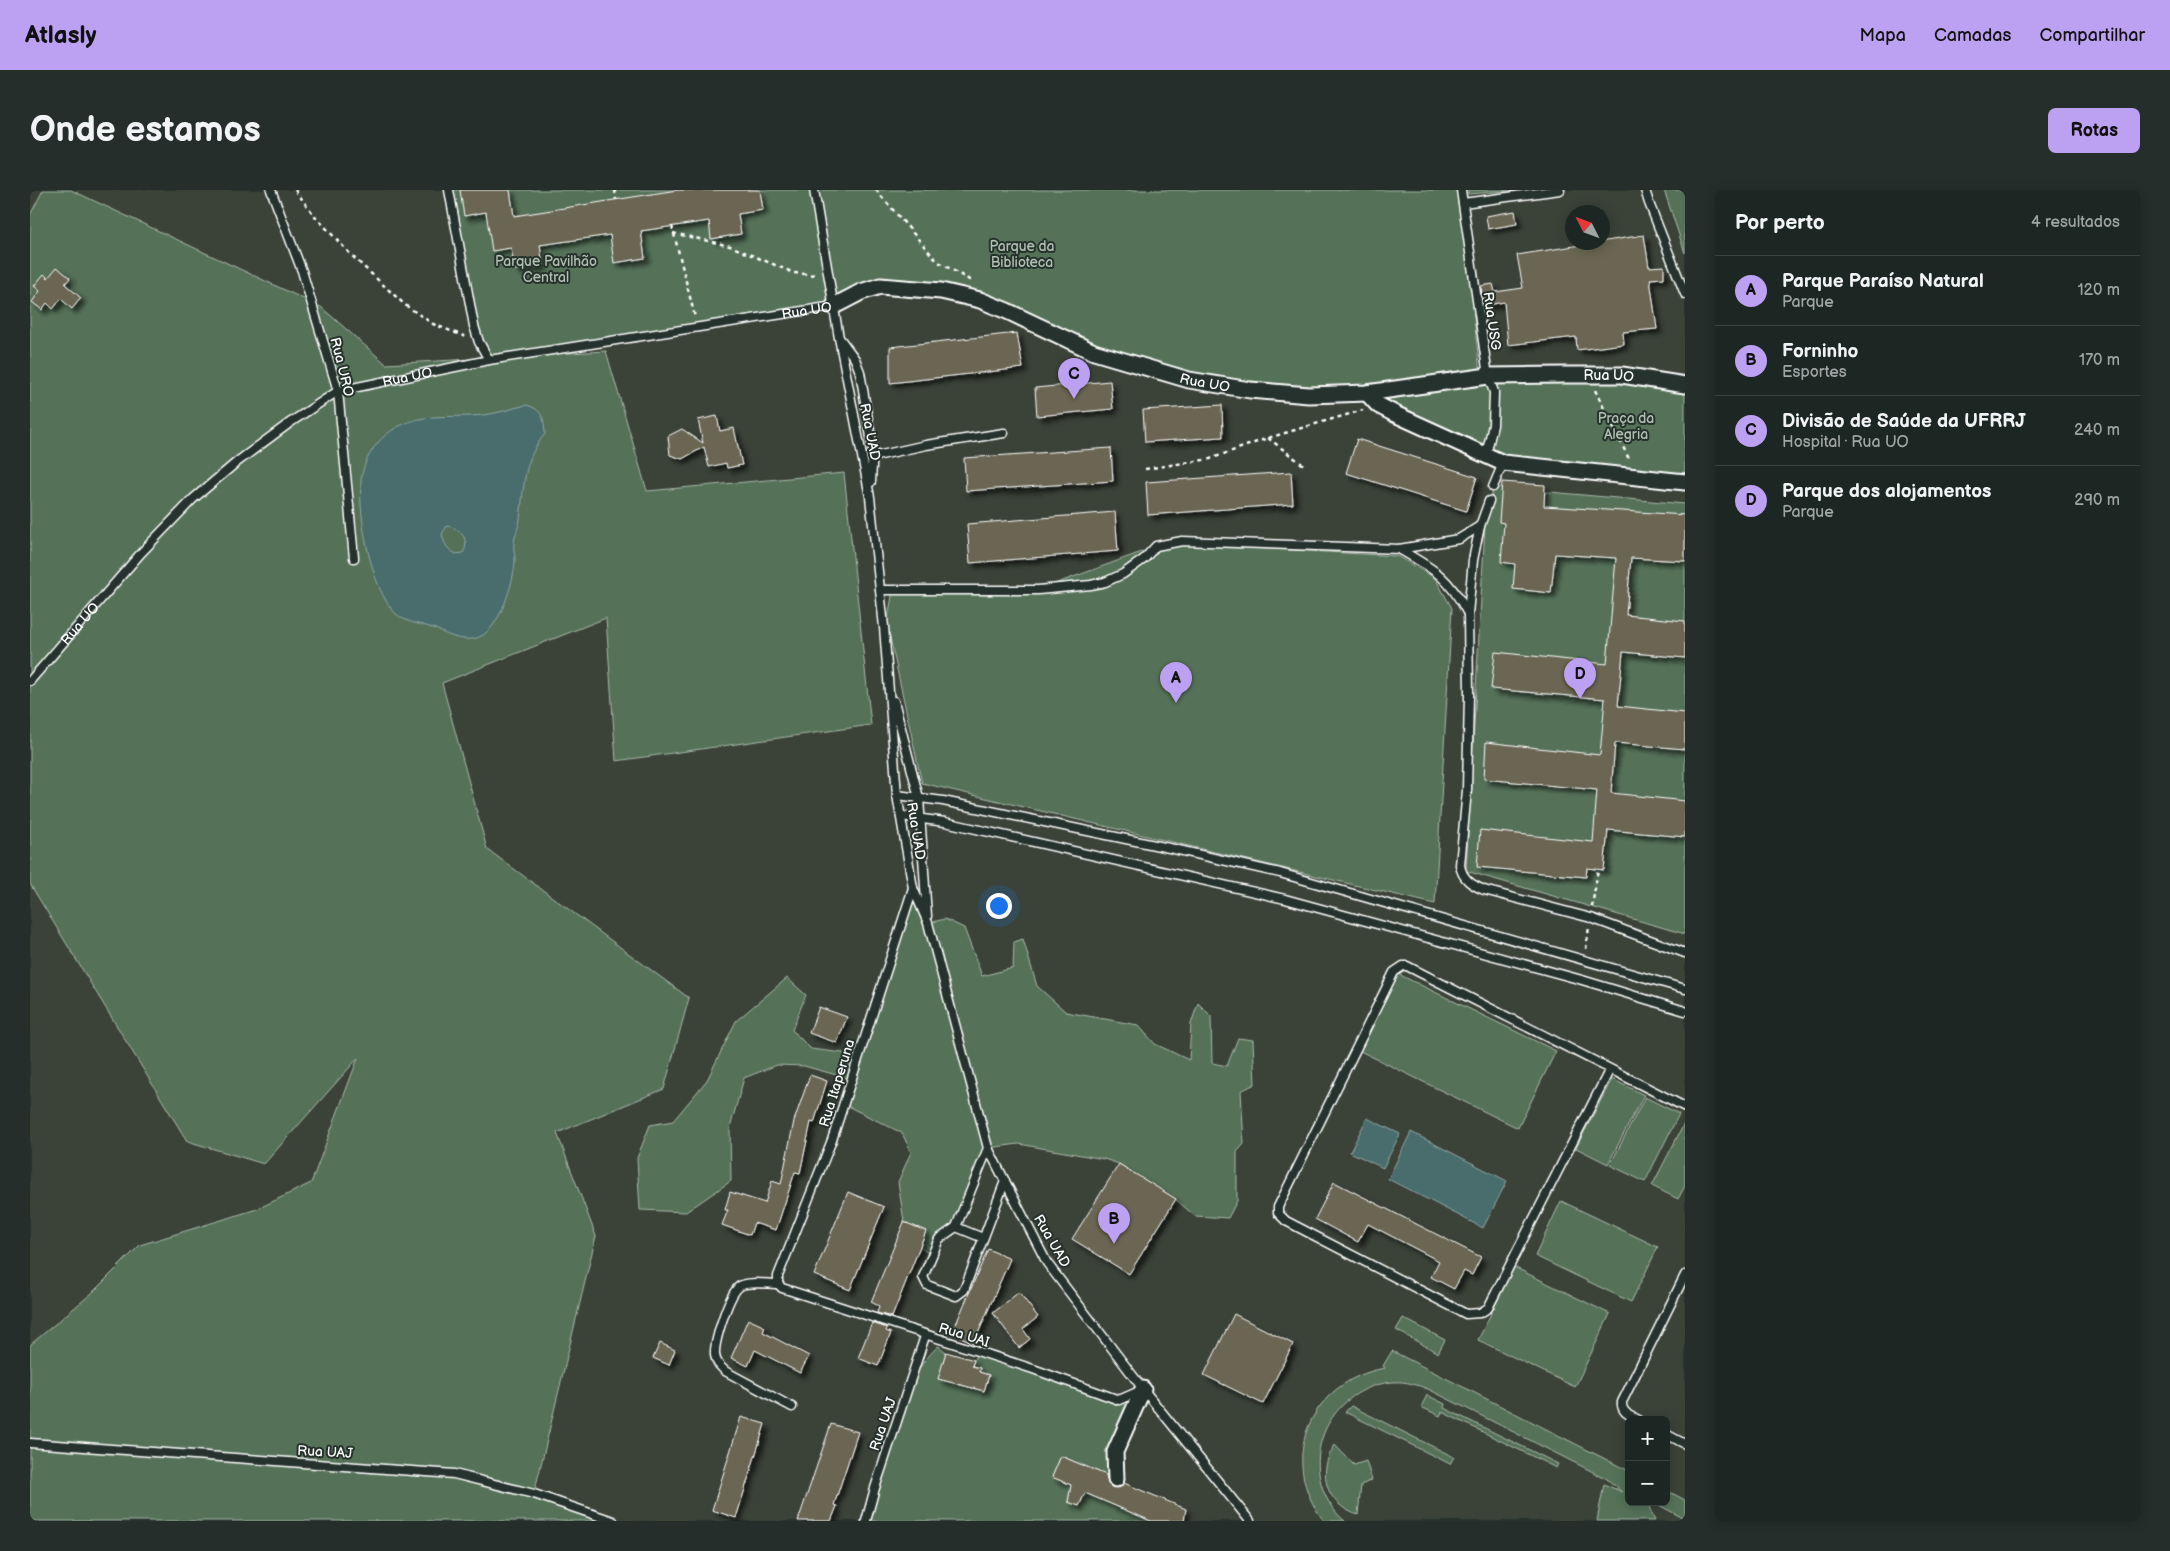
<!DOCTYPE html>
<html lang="pt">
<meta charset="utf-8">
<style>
:root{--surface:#1c2622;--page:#252e2a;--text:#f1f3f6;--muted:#a0a5a5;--line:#3a4340;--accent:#bca0f2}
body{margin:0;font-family:"Balsamiq Sans",sans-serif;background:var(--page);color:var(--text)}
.controls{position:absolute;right:15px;bottom:15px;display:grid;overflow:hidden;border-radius:8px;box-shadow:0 2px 12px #0003}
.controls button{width:45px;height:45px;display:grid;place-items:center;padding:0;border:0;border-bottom:1px solid var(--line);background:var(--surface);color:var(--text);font:25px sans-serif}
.compass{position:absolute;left:1535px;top:15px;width:45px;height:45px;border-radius:50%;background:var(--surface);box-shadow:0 2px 12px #0003;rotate:312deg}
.you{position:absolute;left:968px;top:715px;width:18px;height:18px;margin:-12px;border:4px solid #fff;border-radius:50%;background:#1a73e8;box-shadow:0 0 0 8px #1a73e833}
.badge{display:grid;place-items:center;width:32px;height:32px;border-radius:50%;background:var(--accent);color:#111;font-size:16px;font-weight:700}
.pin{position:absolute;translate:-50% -41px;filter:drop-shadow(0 1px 2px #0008)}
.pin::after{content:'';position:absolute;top:26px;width:18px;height:15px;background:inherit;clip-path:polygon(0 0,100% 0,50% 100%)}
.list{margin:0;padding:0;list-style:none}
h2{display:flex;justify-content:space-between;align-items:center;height:65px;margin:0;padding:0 20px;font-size:21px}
h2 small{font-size:16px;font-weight:400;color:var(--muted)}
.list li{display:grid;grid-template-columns:32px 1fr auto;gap:15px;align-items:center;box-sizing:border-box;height:70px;padding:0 20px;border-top:1px solid var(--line)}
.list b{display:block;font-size:19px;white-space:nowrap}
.list p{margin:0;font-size:16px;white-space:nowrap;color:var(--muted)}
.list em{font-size:16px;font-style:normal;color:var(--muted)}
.map{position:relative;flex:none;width:1655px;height:1331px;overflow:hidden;border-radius:8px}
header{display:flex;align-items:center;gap:30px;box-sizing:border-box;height:70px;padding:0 25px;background:var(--accent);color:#111}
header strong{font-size:24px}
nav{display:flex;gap:28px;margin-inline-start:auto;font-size:18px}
.intro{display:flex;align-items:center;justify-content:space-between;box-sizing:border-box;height:120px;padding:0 30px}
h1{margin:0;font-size:35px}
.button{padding:12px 22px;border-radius:8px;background:var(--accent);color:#111;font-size:18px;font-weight:700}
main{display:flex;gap:30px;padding:0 30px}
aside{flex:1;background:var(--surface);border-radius:8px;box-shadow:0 2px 12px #0003}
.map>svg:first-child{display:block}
</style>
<header>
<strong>Atlasly</strong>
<nav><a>Mapa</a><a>Camadas</a><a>Compartilhar</a></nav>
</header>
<div class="intro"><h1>Onde estamos</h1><a class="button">Rotas</a></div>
<main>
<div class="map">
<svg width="1655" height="1331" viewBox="0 0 1655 1331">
<defs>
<filter id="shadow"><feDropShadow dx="4.5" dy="4.5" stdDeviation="2.5" flood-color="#0009"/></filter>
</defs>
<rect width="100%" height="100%" fill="#26332d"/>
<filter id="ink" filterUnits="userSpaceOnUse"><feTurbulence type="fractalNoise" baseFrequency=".02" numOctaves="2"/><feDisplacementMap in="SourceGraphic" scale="10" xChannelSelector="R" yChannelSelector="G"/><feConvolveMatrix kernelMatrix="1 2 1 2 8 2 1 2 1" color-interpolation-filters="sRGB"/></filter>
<g filter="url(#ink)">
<!-- built -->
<path fill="#3b4238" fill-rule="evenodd" d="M0 0H1655V1331H0ZM1542 22H1572V52H1542ZM1599 1230H1636V1312H1599Z"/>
<!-- green -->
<g fill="#557259" stroke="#aab8ac">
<path d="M13 0H41L291 117 356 174 458 168 449 152 419 0H1431L1451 194C1520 192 1588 187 1655 203V285L1474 268 1383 224 1351 206 1220 200 1064 162 911 101 850 96 804 116 486 166 576 161 617 301 814 283 841 535 586 571 576 428 412 493 457 659 659 808 634 899 527 943 566 1046 504 1304 583 1331H0V1155L62 1103 110 1055 227 1019 281 993 328 868 234 974 157 951 0 694V25Z"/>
<polygon points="1438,0 1492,0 1438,4"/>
<polygon points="1634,0 1655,0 1655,63"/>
<polygon points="1463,297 1655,314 1655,744 1436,681 1455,336"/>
<polygon points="1136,353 1367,366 1405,388 1422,418 1405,714 892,593 857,434 863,400 1008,400"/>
<polygon points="883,698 898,733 915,729 934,738 952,786 983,778 984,752 993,749 1007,796 1036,822 1108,835 1125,854 1159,870 1161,834 1168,813 1181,826 1182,873 1197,876 1208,848 1223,850 1225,894 1211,901 1214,954 1207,962 1207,1011 1198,1028 1165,1026 1145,1009 1089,974 1074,969 989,954 958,958 926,1037 913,1045 902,1066 890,1057 896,1041 874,1032 868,992 881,962 872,943 813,914 821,889 774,876 747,875 714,888 700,938 701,991 656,1022 610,1020 607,968 620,935 643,931 677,890 706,831 757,788 776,805 762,840 781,859 829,865"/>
<polygon points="1368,784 1526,861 1488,938 1330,861"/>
<polygon points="1582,889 1614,905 1578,974 1546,958"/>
<polygon points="1615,907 1649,924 1615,992 1580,975"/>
<polygon points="1655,932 1655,996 1648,1009 1622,996"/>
<polygon points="1531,1011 1628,1057 1601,1112 1505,1066"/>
<polygon points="1484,1077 1580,1124 1545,1197 1448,1150"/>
<polygon points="1373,1128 1415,1150 1408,1163 1366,1140"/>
<polygon points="908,1156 916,1162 909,1189 954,1201 959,1185 949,1182 950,1178 942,1176 947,1162 1089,1210 1113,1199 1085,1262 1086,1289 1031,1266 1022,1287 1041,1295 1038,1312 1049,1316 1055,1303 1121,1331 836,1331 881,1191 894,1171"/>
<path d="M1362 1161 1599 1281V1312H1617L1625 1331H1567L1574 1294 1592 1302 1577 1289 1400 1200C1388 1195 1376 1191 1363 1192 1315 1196 1280 1241 1290 1289 1293 1304 1302 1321 1315 1331H1294C1246 1270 1280 1191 1355 1178L1353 1176Z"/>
<polygon points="1397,1205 1415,1214 1414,1218 1528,1274 1526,1278 1412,1222 1410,1226 1391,1217"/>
<polygon points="1321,1216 1424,1267 1420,1274 1315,1222"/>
<path d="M1305 1255 1324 1275 1336 1271 1342 1290 1331 1295 1328 1325C1296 1315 1286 1282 1305 1255Z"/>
<polygon points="1636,1300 1655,1310 1655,1329 1623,1312 1636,1312"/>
</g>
<!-- water -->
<g fill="#486d6c" stroke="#91a7a7" fill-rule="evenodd">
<path d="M496 215C513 219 514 229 515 244 493 269 494 297 490 329 489 337 484 346 484 354 483 359 485 364 485 369 485 389 472 429 457 442 443 455 422 448 408 440 395 434 377 434 366 424 341 400 328 325 331 291 333 270 346 250 364 239 394 220 427 230 460 224 472 222 484 218 496 215ZM417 336C430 338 441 350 433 363L426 364C417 359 414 354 412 344Z"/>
<polygon points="1337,928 1370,944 1353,978 1320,962"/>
<polygon points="1381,942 1477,991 1453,1038 1358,989"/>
</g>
<!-- building -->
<g fill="#6b6653" stroke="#fff" filter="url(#shadow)">
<polygon points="430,0 480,0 484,26 647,0 730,0 733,20 708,24 711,44 681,49 679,31 611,41 615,68 584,73 580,45 510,55 513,76 485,80 481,58 462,61 456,22 434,26"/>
<polygon points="1485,21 1487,34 1458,39 1456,26"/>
<polygon points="1614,45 1619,77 1634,76 1634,88 1620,89 1627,139 1593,142 1594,154 1547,160 1546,147 1478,155 1474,112 1453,116 1451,96 1463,94 1465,102 1493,98 1487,65"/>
<polygon points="27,77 40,88 35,94 51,108 42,119 31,109 23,119 17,113 12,120 2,112 10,101 4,96 14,84 18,88"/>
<polygon points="987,143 993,178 860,193 860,157"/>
<polygon points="1080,191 1083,219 1007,226 1005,198"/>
<polygon points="1192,215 1193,247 1115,252 1113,220"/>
<polygon points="687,226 690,241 704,238 712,275 697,278 696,273 679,277 674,257 652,269 640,265 638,246 652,239 673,253 668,230"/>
<polygon points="1327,249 1447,287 1436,321 1316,283"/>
<polygon points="1081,258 1083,291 936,301 934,268"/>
<polygon points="1261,282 1263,314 1118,325 1116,292"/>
<polygon points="1472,292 1515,295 1514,316 1655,325 1655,371 1601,368 1596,425 1655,431 1655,468 1593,462 1588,516 1655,523 1655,559 1585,553 1581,603 1655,611 1655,647 1578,640 1574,680 1557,678 1556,687 1447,677 1450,640 1563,652 1567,600 1454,589 1456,552 1570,565 1575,509 1461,499 1465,462 1577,474 1586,368 1525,364 1521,403 1483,399 1485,374 1471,372 1474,333 1469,332"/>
<polygon points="1085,322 1088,361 940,373 937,334"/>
<polygon points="789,817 817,827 807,853 779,843"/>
<polygon points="780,885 797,891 784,933 781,932 770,983 765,982 746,1040 724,1033 720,1045 692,1035 698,1020 695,1020 700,1002 735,1013 742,991 751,994 764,931"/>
<polygon points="1089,974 1146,1009 1099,1084 1042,1049"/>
<polygon points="1304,992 1451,1067 1442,1085 1434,1081 1424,1099 1401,1087 1409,1071 1338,1034 1328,1052 1285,1029"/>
<polygon points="818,1002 854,1017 820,1100 784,1085"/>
<polygon points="874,1032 896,1041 862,1127 847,1123 849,1116 841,1112"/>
<polygon points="958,1059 980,1069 944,1153 922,1143"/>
<polygon points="989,1102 1008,1127 993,1139 1000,1149 989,1158 963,1123"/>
<polygon points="1204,1124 1263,1154 1233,1214 1174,1185"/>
<polygon points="718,1129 735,1137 733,1142 779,1166 770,1183 725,1160 718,1176 701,1168"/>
<polygon points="842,1133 857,1138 856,1141 861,1143 848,1176 828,1168"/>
<polygon points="630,1153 645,1160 639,1175 623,1168"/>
<polygon points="916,1162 944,1170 942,1176 950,1178 949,1182 959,1185 954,1201 908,1189"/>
<polygon points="711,1227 735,1234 706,1328 682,1320"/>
<polygon points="801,1234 828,1242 804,1315 807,1316 801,1331 768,1331"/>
<polygon points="1031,1266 1076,1285 1078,1294 1082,1297 1091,1297 1094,1293 1156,1319 1154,1331 1121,1331 1055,1303 1049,1316 1038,1312 1041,1295 1022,1287"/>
</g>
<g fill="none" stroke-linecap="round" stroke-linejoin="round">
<!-- lane casing -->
<g stroke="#fff" stroke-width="11">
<g id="lane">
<polyline points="241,0 272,81 308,201 324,368"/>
<polyline points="419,0 444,136 449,152 459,170"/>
<polyline points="784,0 809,148 840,307 854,437 867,605 883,698 898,733 958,958 1017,1073 1113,1199 1220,1331"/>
<polyline points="1431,0 1458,186 1464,202 1463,235 1456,265"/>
<polyline points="1615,0 1619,13 1655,104"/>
<polyline points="1433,13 1530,0"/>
<polyline points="811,150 825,169 830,182 843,259 841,292"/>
<polyline points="842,267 896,255 974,243"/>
<polyline points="1463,297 1473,273"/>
<path d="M1459 311 1450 336 1443 370 1438 424 1439 505 1437 600 1430 675C1432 689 1442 695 1454 700L1561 728 1655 763"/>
<path d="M1369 359C1404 379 1419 387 1438 424"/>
<polyline points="850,400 1008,400 1061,395 1075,392 1093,384 1114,369 1126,356 1152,351 1369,359 1429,349 1450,336"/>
<path id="s1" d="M0 491 111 363 163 309 207 272 261 232 308 201 459 170 804 116"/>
<polyline points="864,511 889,608 897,726"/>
<polyline points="867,605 913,611 1144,659 1250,683 1655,799"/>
<polyline points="871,626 915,632 1255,709 1552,790 1655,821"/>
<polyline points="1580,879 1458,1118 1450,1123 1436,1124 1256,1031 1248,1023 1248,1017 1364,782 1373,776 1377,776 1655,917"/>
<polyline points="958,958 926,1037 909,1049 893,1087 897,1095 926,1106 934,1100 975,991"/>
<polyline points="926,1037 953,1048"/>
<polyline points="748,1094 748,1086 802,950 883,698"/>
<polyline points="748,1094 752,1098 1003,1179 1089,1210 1112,1200"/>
<path d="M748 1094C738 1094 718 1091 710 1096 699 1103 684 1152 685 1165 686 1173 690 1176 695 1181L762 1217"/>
<path d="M1609 1230C1600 1225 1591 1223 1592 1212L1655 1085"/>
<polyline points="1636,1244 1655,1254"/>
<polyline points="0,1253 424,1284 504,1304 583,1331"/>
<polyline points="836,1331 845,1298 895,1146"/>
</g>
</g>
<!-- street casing -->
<g stroke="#fff" stroke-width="19">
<g id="street">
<path id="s2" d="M804 116 831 102 850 96 911 101 950 110 977 121 1064 162 1159 190 1220 200 1279 205 1337 203 1458 186 1535 185H1592L1655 195"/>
<polyline points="1337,203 1348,215 1365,224 1473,273 1655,292"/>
<polyline points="1086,1289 1085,1262 1113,1199"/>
</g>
</g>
<!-- path -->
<g stroke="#fff" stroke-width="2.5" stroke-dasharray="4 4" stroke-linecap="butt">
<polyline points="265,0 284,25 321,65 375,115 403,134 436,147"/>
<polyline points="585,0 586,10"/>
<polyline points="846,0 907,71 943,92"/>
<polyline points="642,36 665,127"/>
<polyline points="643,43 700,56 764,83 787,85"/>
<polyline points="1565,200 1600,271"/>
<polyline points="1238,248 1275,276"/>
<polyline points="1115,279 1180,269 1238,248 1333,220"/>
<polyline points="1562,717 1568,679"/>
<polyline points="1556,759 1559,737"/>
</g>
<!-- lane -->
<use href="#lane" stroke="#26332d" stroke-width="8"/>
<!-- street -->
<use href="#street" stroke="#26332d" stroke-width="15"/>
</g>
</g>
<g text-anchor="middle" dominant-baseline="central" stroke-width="4" stroke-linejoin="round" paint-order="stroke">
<!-- park labels -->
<g font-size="14" fill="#b2c0b4" stroke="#26332d">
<text x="992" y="56">Parque da<tspan x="992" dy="16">Biblioteca</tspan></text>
<text x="516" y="71">Parque Pavilhão<tspan x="516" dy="16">Central</tspan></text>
<text x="1596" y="228">Praça da<tspan x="1596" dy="16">Alegria</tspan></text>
</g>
<!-- street labels -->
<g font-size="14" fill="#fff" stroke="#26332d">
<text stroke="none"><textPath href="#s1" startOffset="901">Rua UO</textPath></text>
<text transform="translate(1462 131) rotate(82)">Rua USG</text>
<text transform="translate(312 177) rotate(76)">Rua URO</text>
<text stroke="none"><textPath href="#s2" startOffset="798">Rua UO</textPath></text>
<text stroke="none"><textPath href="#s1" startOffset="496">Rua UO</textPath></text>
<text stroke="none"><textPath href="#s2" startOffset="392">Rua UO</textPath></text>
<text transform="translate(840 242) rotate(79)">Rua UAD</text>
<text stroke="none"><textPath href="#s1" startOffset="76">Rua UO</textPath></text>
<text transform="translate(886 641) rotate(81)">Rua UAD</text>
<text transform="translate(807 893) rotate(-73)">Rua Itaperuna</text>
<text transform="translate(1022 1051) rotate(60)">Rua UAD</text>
<text transform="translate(934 1145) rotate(17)">Rua UAI</text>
<text transform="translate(853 1234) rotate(-71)">Rua UAJ</text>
<text transform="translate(295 1262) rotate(3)">Rua UAJ</text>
</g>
</g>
</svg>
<div class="controls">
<button>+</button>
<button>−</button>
</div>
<svg class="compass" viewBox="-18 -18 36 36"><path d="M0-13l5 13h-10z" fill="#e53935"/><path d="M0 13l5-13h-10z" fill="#a0a5a5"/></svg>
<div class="you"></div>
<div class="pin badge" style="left:1146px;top:513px">A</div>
<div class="pin badge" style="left:1084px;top:1054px">B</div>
<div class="pin badge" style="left:1044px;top:209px">C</div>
<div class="pin badge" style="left:1550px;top:509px">D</div>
</div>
<aside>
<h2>Por perto<small>4 resultados</small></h2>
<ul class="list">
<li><span class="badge">A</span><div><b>Parque Paraíso Natural</b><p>Parque</p></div><em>120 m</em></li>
<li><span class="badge">B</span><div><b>Forninho</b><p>Esportes</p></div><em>170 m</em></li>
<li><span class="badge">C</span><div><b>Divisão de Saúde da UFRRJ</b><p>Hospital · Rua UO</p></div><em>240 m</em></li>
<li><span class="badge">D</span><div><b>Parque dos alojamentos</b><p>Parque</p></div><em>290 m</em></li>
</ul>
</aside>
</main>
